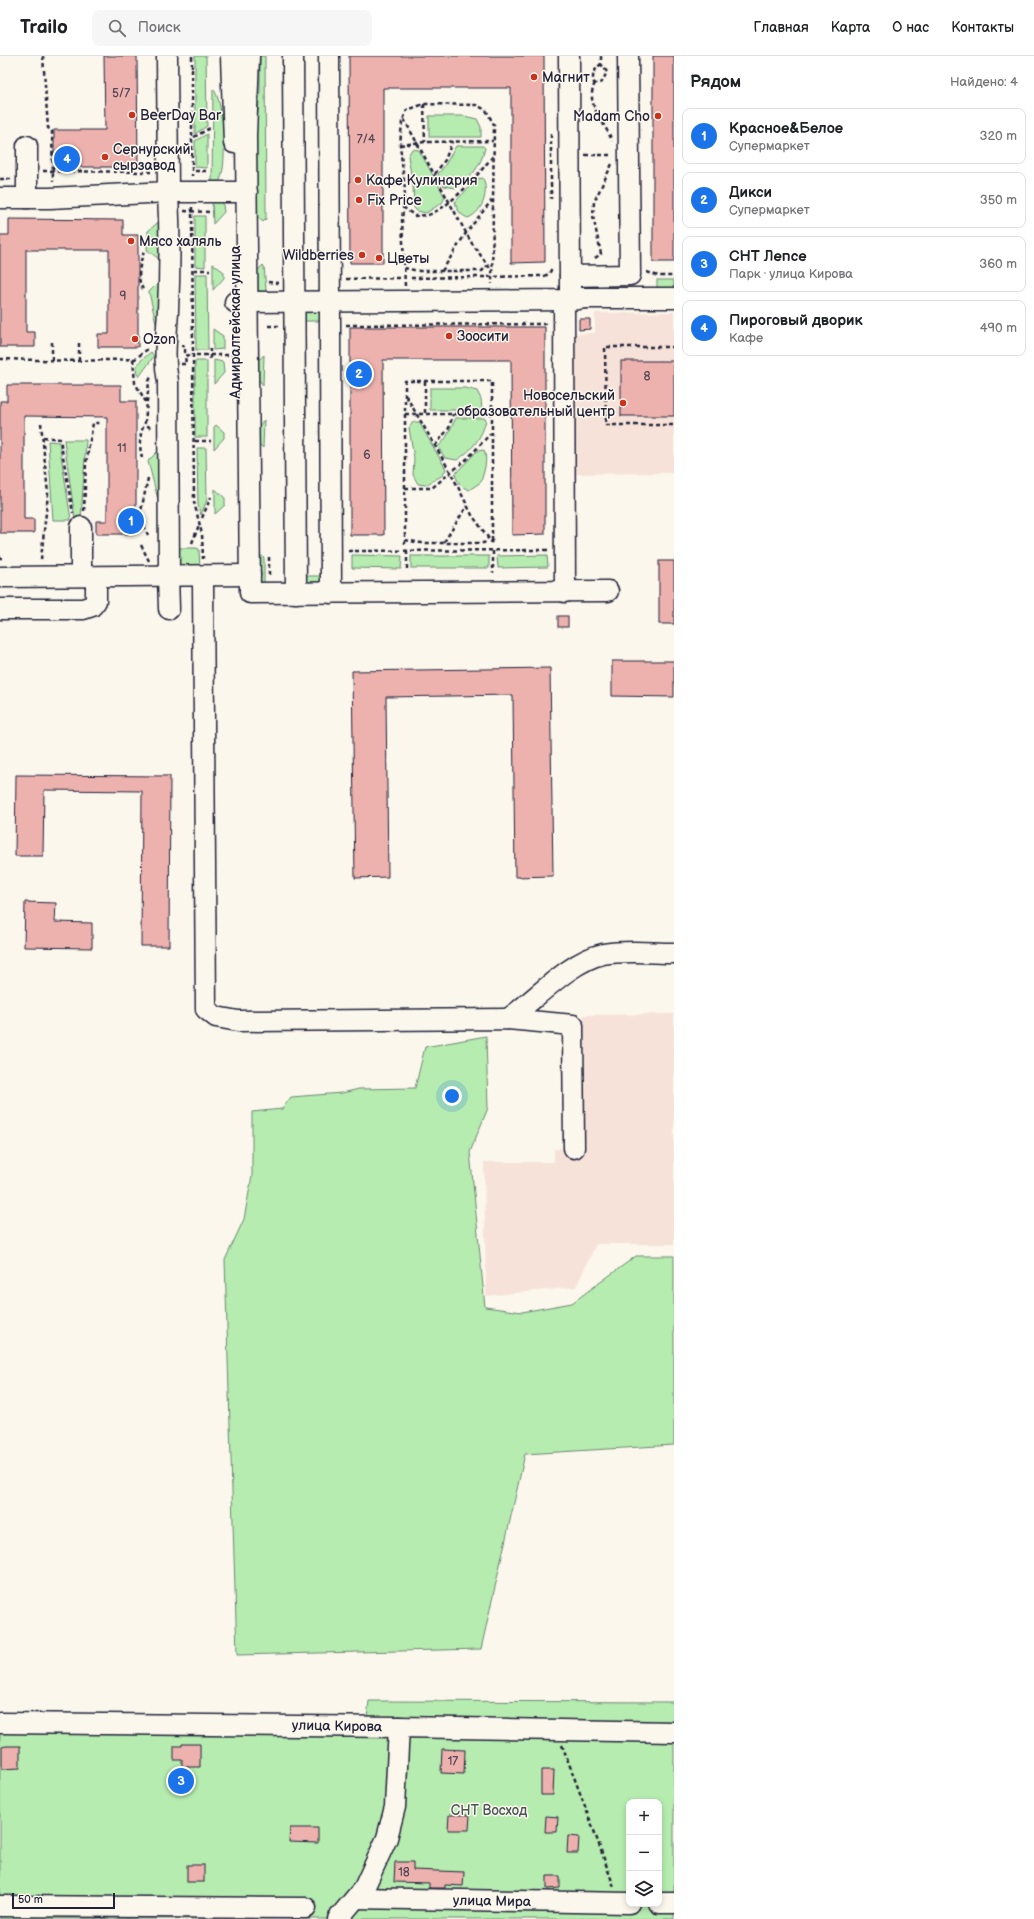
<!DOCTYPE html>
<html lang="ru">
<meta charset="utf-8">
<style>
:root{--surface:#fff;--page:#f6f6f6;--text:#202124;--muted:#757577;--line:#e0e0e0;--accent:#1a73e8}
body{margin:0;font-family:"Balsamiq Sans",sans-serif;background:var(--page);color:var(--text)}
.controls{position:absolute;right:12px;bottom:12px;display:grid;overflow:hidden;border-radius:8px;box-shadow:0 2px 6px #0003}
.controls button{width:36px;height:36px;display:grid;place-items:center;padding:0;border:0;border-bottom:1px solid var(--line);background:var(--surface);color:var(--text);font:20px sans-serif}
.scale{position:absolute;left:12px;bottom:10px;width:103px;box-sizing:border-box;padding-left:4px;border:2px solid #22223b;border-top:0;font-size:11px;line-height:14px;white-space:nowrap;color:#22223b;-webkit-text-stroke:3px #fbf7ec;paint-order:stroke}
.you{position:absolute;left:452px;top:1040px;width:14px;height:14px;margin:-10px;border:3px solid #fff;border-radius:50%;background:#1a73e8;box-shadow:0 0 0 6px #1a73e833}
.badge{display:grid;place-items:center;width:26px;height:26px;border-radius:50%;background:var(--accent);color:#fff;font-size:13px;font-weight:700}
.pin{position:absolute;translate:-50% -50%;border:2px solid #fff;box-shadow:0 1px 4px #0006}
.list{margin:0;padding:0;list-style:none}
h2{display:flex;justify-content:space-between;align-items:center;height:52px;margin:0;padding:0 16px;font-size:17px}
h2 small{font-size:13px;font-weight:400;color:var(--muted)}
.list li{display:grid;grid-template-columns:26px 1fr auto;gap:12px;align-items:center;box-sizing:border-box;height:56px;margin:0 8px 8px;padding:0 8px;border:1px solid var(--line);border-radius:8px}
.list b{display:block;font-size:15px;white-space:nowrap}
.list p{margin:0;font-size:13px;white-space:nowrap;color:var(--muted)}
.list em{font-size:13px;font-style:normal;color:var(--muted)}
.icon{flex:none;width:22px;height:22px;fill:none;stroke:currentColor;stroke-width:2;stroke-linecap:round;stroke-linejoin:round}
.map{position:relative;flex:none;width:674px;height:1863px;overflow:hidden}
header{display:flex;align-items:center;gap:24px;box-sizing:border-box;height:56px;padding:0 20px;background:var(--surface);border-bottom:1px solid var(--line)}
header strong{font-size:19px}
nav{display:flex;gap:22px;margin-inline-start:auto;font-size:14px}
.search{width:280px;height:36px;background:var(--page);display:flex;align-items:center;gap:10px;box-sizing:border-box;padding:0 14px;border-radius:8px;color:var(--muted);font-size:15px}
main{display:flex}
aside{flex:1;background:var(--surface)}
.map>svg:first-child{display:block}
</style>
<header>
<strong>Trailo</strong>
<div class="search"><svg class="icon" aria-label="search" viewBox="0 0 24 24"><circle cx="10" cy="10" r="6"/><path d="M15 15l6 6"/></svg>Поиск</div>
<nav><a>Главная</a><a>Карта</a><a>О нас</a><a>Контакты</a></nav>
</header>
<main>
<div class="map">
<svg width="674" height="1863" viewBox="0 0 674 1863">
<rect width="100%" height="100%" fill="#fbf7ec"/>
<filter id="ink" filterUnits="userSpaceOnUse"><feTurbulence type="fractalNoise" baseFrequency=".025" numOctaves="2"/><feDisplacementMap in="SourceGraphic" scale="8" xChannelSelector="R" yChannelSelector="G"/><feConvolveMatrix kernelMatrix="1 2 1 2 8 2 1 2 1" color-interpolation-filters="sRGB"/></filter>
<g filter="url(#ink)">
<!-- built -->
<g fill="#f7e2d9">
<polygon points="674,256 674,417 573,418 572,278 595,277 595,257"/>
<polygon points="674,958 674,1188 596,1188 576,1231 486,1240 484,1106 554,1106 554,1093 585,1092 584,959"/>
</g>
<!-- green -->
<g fill="#b6ecaf" stroke="#6c8775" fill-rule="evenodd">
<polygon points="195,0 206,0 207,70 195,78"/>
<polygon points="260,0 265,0 266,163 263,166 253,157 253,103 260,36"/>
<path d="M213 33C224 43 229 116 218 127L212 128Z"/>
<polygon points="429,60 464,60 477,63 481,71 481,81 429,81"/>
<polygon points="207,78 207,112 195,111 195,85"/>
<path d="M456 90H483L485 92C481 110 471 122 456 132L444 130 438 118 445 109Z"/>
<polygon points="412,93 419,94 445,141 442,147 426,157 417,155 414,152 413,130 408,100"/>
<path d="M483 122C489 136 483 156 468 162 460 159 457 154 455 146L477 123Z"/>
<polygon points="212,142 218,144 223,149 224,156 213,168"/>
<polygon points="195,160 205,160 205,211 195,210"/>
<polygon points="163,162 159,180 159,203 147,194 148,175"/>
<polygon points="213,208 224,216 224,222 213,234"/>
<polygon points="263,209 264,210 266,234 264,238 257,236 254,218"/>
<polygon points="195,218 207,218 208,294 196,294"/>
<rect x="657" y="224" width="17" height="14"/>
<polygon points="157,228 159,228 160,285 149,236"/>
<polygon points="302,255 321,255 324,265 300,265"/>
<polygon points="213,273 223,280 223,293 213,294"/>
<polygon points="151,296 154,300 139,321 136,316 138,307"/>
<polygon points="264,299 263,329 253,316 253,309"/>
<polygon points="214,304 223,306 224,317 214,328"/>
<rect x="195" y="305" width="12" height="76"/>
<polygon points="430,332 465,332 477,335 481,343 482,354 430,354"/>
<path d="M456 362H484L486 364C482 382 472 394 457 404L445 402 438 391 446 382Z"/>
<polygon points="264,364 263,392 253,382 253,377"/>
<polygon points="413,366 419,366 446,413 443,419 426,429 418,428 413,419 414,402 409,372"/>
<polygon points="216,369 224,376 224,382 214,393 214,371"/>
<polygon points="64,384 86,384 81,463 75,463"/>
<polygon points="48,385 59,386 71,464 53,464"/>
<polygon points="197,392 206,392 207,444 201,459 198,449"/>
<path d="M484 394C488 405 484 415 481 426L469 434C461 431 458 427 455 418L477 395Z"/>
<polygon points="158,395 159,396 163,463 148,405"/>
<polygon points="215,433 225,442 225,449 215,458"/>
<polygon points="174,492 196,492 199,493 200,514 177,512"/>
<polygon points="352,499 402,500 401,513 352,512"/>
<polygon points="547,499 548,511 498,512 497,500"/>
<polygon points="257,500 262,500 264,502 264,529 258,527"/>
<rect x="411" y="500" width="78" height="12"/>
<polygon points="303,520 324,520 320,528 304,527"/>
<polygon points="486,980 488,1052 470,1096 485,1251 522,1256 572,1247 636,1200 674,1200 674,1389 525,1398 481,1593 237,1599 225,1204 244,1163 252,1120 252,1056 282,1053 291,1041 342,1037 359,1033 415,1032 425,991"/>
<path d="M369 1645 674 1646V1863H0V1659L367 1662ZM629 1746H659V1848H629Z"/>
</g>
<!-- building -->
<g fill="#edb2ae" stroke="#22223b">
<polygon points="104,0 137,0 138,111 54,111 54,74 105,74"/>
<polygon points="349,0 544,0 545,206 511,207 511,32 383,32 383,207 350,207"/>
<rect x="653" y="0" width="21" height="206"/>
<polygon points="9,163 123,164 123,179 138,179 138,291 98,291 98,278 109,278 109,194 26,194 26,276 35,276 35,291 0,291 0,179 9,179"/>
<polygon points="579,263 590,263 590,273 579,274"/>
<polygon points="350,271 545,271 545,478 512,479 511,304 383,304 384,479 350,479"/>
<rect x="621" y="305" width="53" height="55"/>
<polygon points="7,329 121,329 121,345 136,345 136,478 96,478 96,465 107,465 107,361 24,360 24,463 34,463 34,477 0,477 0,345 7,345"/>
<rect x="659" y="505" width="15" height="63"/>
<rect x="558" y="560" width="10" height="11"/>
<polygon points="612,605 674,605 674,641 612,640"/>
<polygon points="550,612 553,820 515,821 513,639 386,641 388,821 355,822 352,615"/>
<polygon points="16,719 170,720 169,890 141,890 142,735 44,734 43,800 15,800"/>
<polygon points="25,846 56,847 55,866 92,867 92,892 24,891"/>
<polygon points="182,1688 200,1688 200,1711 182,1711 182,1704 174,1704 174,1690 182,1690"/>
<polygon points="6,1690 20,1690 20,1712 2,1713 2,1691"/>
<polygon points="442,1693 465,1694 464,1718 441,1717"/>
<polygon points="541,1714 554,1714 553,1739 541,1739"/>
<polygon points="449,1759 470,1759 469,1774 448,1774"/>
<polygon points="546,1760 558,1761 557,1776 545,1776"/>
<polygon points="290,1772 318,1772 318,1787 289,1786"/>
<polygon points="568,1780 579,1781 578,1797 567,1797"/>
<polygon points="395,1806 413,1806 413,1814 464,1816 463,1830 445,1829 445,1832 429,1832 429,1827 394,1826"/>
<rect x="187" y="1809" width="17" height="17"/>
<polygon points="547,1820 560,1820 560,1832 547,1833"/>
</g>
<g fill="none" stroke-linecap="round" stroke-linejoin="round">
<!-- minor casing -->
<g stroke="#22223b" stroke-width="23">
<g id="minor">
<polyline points="231,0 234,87"/>
<polyline points="249,0 246,79 250,537 608,535"/>
<polyline points="293,0 296,537"/>
<polyline points="329,0 331,537"/>
<polyline points="569,0 570,234"/>
<polyline points="27,90 27,142"/>
<polyline points="0,142 50,142 168,136 167,0"/>
<polyline points="570,220 630,219 628,0"/>
<polyline points="580,242 674,242"/>
<polyline points="564,244 565,536"/>
<polyline points="235,246 570,244 585,242"/>
<polyline points="81,516 81,471"/>
<polyline points="168,520 169,553"/>
<path d="M169 520 168 325C163 301 167 278 168 254 170 215 170 176 168 136H247"/>
<polyline points="0,521 250,519"/>
<polyline points="203,527 206,953 216,961 238,965 508,963 573,969 574,1092"/>
<polyline points="0,553 83,553 92,550 96,545 96,521"/>
<path d="M508 963C536 943 570 905 603 898 626 894 651 897 674 897"/>
<polyline points="0,1667 399,1671 674,1676"/>
<polyline points="356,1842 629,1847"/>
<polyline points="659,1847 674,1847"/>
<polyline points="0,1850 306,1852"/>
<polyline points="338,1863 364,1832 387,1782 395,1751 399,1671"/>
</g>
</g>
<!-- path -->
<g stroke="#22223b" stroke-width="2.5" stroke-dasharray="4 3" stroke-linecap="butt">
<polyline points="43,0 48,72 52,75 53,125"/>
<polyline points="192,0 192,13"/>
<path d="M601 0V8L607 16 602 26 597 28 594 27C591 19 595 13 601 8"/>
<polyline points="192,13 192,120"/>
<path d="M595 27C584 49 605 65 612 85"/>
<polyline points="424,48 425,86"/>
<polyline points="404,63 471,186 492,215"/>
<polyline points="551,78 551,143"/>
<polyline points="194,81 210,72"/>
<polyline points="400,89 425,86 493,85"/>
<polyline points="585,99 612,99"/>
<polyline points="43,115 151,116"/>
<polyline points="195,115 209,115"/>
<polyline points="435,118 445,104 452,86"/>
<polyline points="0,123 11,123"/>
<polyline points="192,151 194,446 202,478 203,503"/>
<path d="M403 151 415 160C420 159 427 160 431 158 454 147 477 120 493 100"/>
<polyline points="184,155 209,156"/>
<polyline points="595,202 601,198 593,160 594,146 612,108"/>
<polyline points="404,212 419,215 482,215 487,210"/>
<polyline points="194,214 210,214"/>
<polyline points="442,215 466,177 492,144"/>
<polyline points="647,216 658,220 674,220"/>
<polyline points="411,222 544,220 549,218 552,212"/>
<polyline points="346,223 401,222"/>
<polyline points="268,226 278,227"/>
<polyline points="405,230 402,164 405,134 400,89 402,66 407,54 424,48 476,49 486,54 494,69 492,228"/>
<path d="M143 233C136 224 140 205 144 196"/>
<polyline points="346,269 547,268"/>
<polyline points="268,270 280,270"/>
<polyline points="181,290 185,290 185,300"/>
<polyline points="674,291 605,291 606,369 674,369"/>
<polyline points="196,299 233,299"/>
<polyline points="0,303 79,305 135,303 149,292"/>
<polyline points="133,303 135,327 146,346"/>
<polyline points="210,303 210,293"/>
<polyline points="52,304 52,284"/>
<polyline points="79,305 79,284"/>
<polyline points="181,308 186,308 185,300 190,299"/>
<polyline points="425,325 425,358"/>
<polyline points="406,340 451,417 472,459 492,487"/>
<polyline points="405,358 492,358"/>
<polyline points="41,367 48,438 41,503"/>
<polyline points="150,372 145,367 149,325 151,321"/>
<polyline points="43,381 60,383 73,457"/>
<polyline points="195,385 211,385"/>
<polyline points="435,390 449,372 453,358"/>
<path d="M142 402C139 388 139 379 145 367"/>
<polyline points="148,422 140,460 148,479"/>
<polyline points="405,432 432,432 468,402 491,377"/>
<polyline points="84,455 86,407 93,367 101,367"/>
<polyline points="202,462 211,441"/>
<polyline points="405,484 421,487 484,487 488,482"/>
<polyline points="444,486 467,450"/>
<polyline points="192,487 199,469"/>
<polyline points="405,488 405,325 492,325 492,488"/>
<polyline points="141,489 149,505"/>
<polyline points="348,495 549,494"/>
<polyline points="407,495 407,516"/>
<polyline points="493,495 493,517"/>
<polyline points="269,501 269,519 272,519"/>
<polyline points="0,502 2,502"/>
<polyline points="562,1689 592,1769 614,1831"/>
</g>
<!-- minor -->
<use href="#minor" stroke="#fbf7ec" stroke-width="20"/>
</g>
</g>
<!-- markers -->
<g fill="#c8321e" stroke="#fbf7ec" stroke-width="1.5">
<circle cx="534" cy="21" r="4"/>
<circle cx="132" cy="59" r="4"/>
<circle cx="658" cy="60" r="4"/>
<circle cx="105" cy="101" r="4"/>
<circle cx="358" cy="124" r="4"/>
<circle cx="359" cy="144" r="4"/>
<circle cx="131" cy="185" r="4"/>
<circle cx="362" cy="199" r="4"/>
<circle cx="379" cy="202" r="4"/>
<circle cx="449" cy="280" r="4"/>
<circle cx="135" cy="283" r="4"/>
<circle cx="623" cy="347" r="4"/>
</g>
<g text-anchor="middle" dominant-baseline="central" stroke-width="3" stroke-linejoin="round" paint-order="stroke">
<!-- number labels -->
<g font-size="12" fill="#554658">
<text x="121" y="37">5/7</text>
<text x="366" y="83">7/4</text>
<text x="123" y="240">9</text>
<text x="647" y="320">8</text>
<text x="122" y="392">11</text>
<text x="367" y="399">6</text>
<text x="453" y="1705">17</text>
<text x="404" y="1816">18</text>
</g>
<!-- poi labels -->
<g font-size="14" fill="#22223b" stroke="#fbf7ec" text-anchor="start">
<text x="542" y="21">Магнит</text>
<text x="140" y="59">BeerDay Bar</text>
<text x="650" y="60" text-anchor="end">Madam Cho</text>
<text x="113" y="93">Сернурский<tspan x="113" dy="16">сырзавод</tspan></text>
<text x="366" y="124">Кафе Кулинария</text>
<text x="367" y="144">Fix Price</text>
<text x="139" y="185">Мясо халяль</text>
<text x="354" y="199" text-anchor="end">Wildberries</text>
<text x="387" y="202">Цветы</text>
<text x="457" y="280">Зоосити</text>
<text x="143" y="283">Ozon</text>
<text x="615" y="339" text-anchor="end">Новосельский<tspan x="615" dy="16">образовательный центр</tspan></text>
</g>
<!-- street labels -->
<g font-size="14" fill="#22223b" stroke="#fbf7ec">
<text transform="translate(235 266) rotate(-90)">Адмиралтейская улица</text>
<text transform="translate(337 1670) rotate(1)">улица Кирова</text>
<text transform="translate(492 1845) rotate(1)">улица Мира</text>
</g>
<!-- park labels -->
<g font-size="14" fill="#475458" stroke="#fbf7ec">
<text x="489" y="1754">СНТ Восход</text>
</g>
</g>
</svg>
<div class="controls">
<button>+</button>
<button>−</button>
<button><svg class="icon" aria-label="layers" viewBox="0 0 24 24"><path d="M12 4l9 5-9 5-9-5zM3 14l9 5 9-5"/></svg></button>
</div>
<div class="scale">50 m</div>
<div class="you"></div>
<div class="pin badge" style="left:131px;top:465px">1</div>
<div class="pin badge" style="left:359px;top:318px">2</div>
<div class="pin badge" style="left:181px;top:1725px">3</div>
<div class="pin badge" style="left:67px;top:103px">4</div>
</div>
<aside>
<h2>Рядом<small>Найдено: 4</small></h2>
<ul class="list">
<li><span class="badge">1</span><div><b>Красное&amp;Белое</b><p>Супермаркет</p></div><em>320 m</em></li>
<li><span class="badge">2</span><div><b>Дикси</b><p>Супермаркет</p></div><em>350 m</em></li>
<li><span class="badge">3</span><div><b>СНТ Лепсе</b><p>Парк · улица Кирова</p></div><em>360 m</em></li>
<li><span class="badge">4</span><div><b>Пироговый дворик</b><p>Кафе</p></div><em>490 m</em></li>
</ul>
</aside>
</main>
